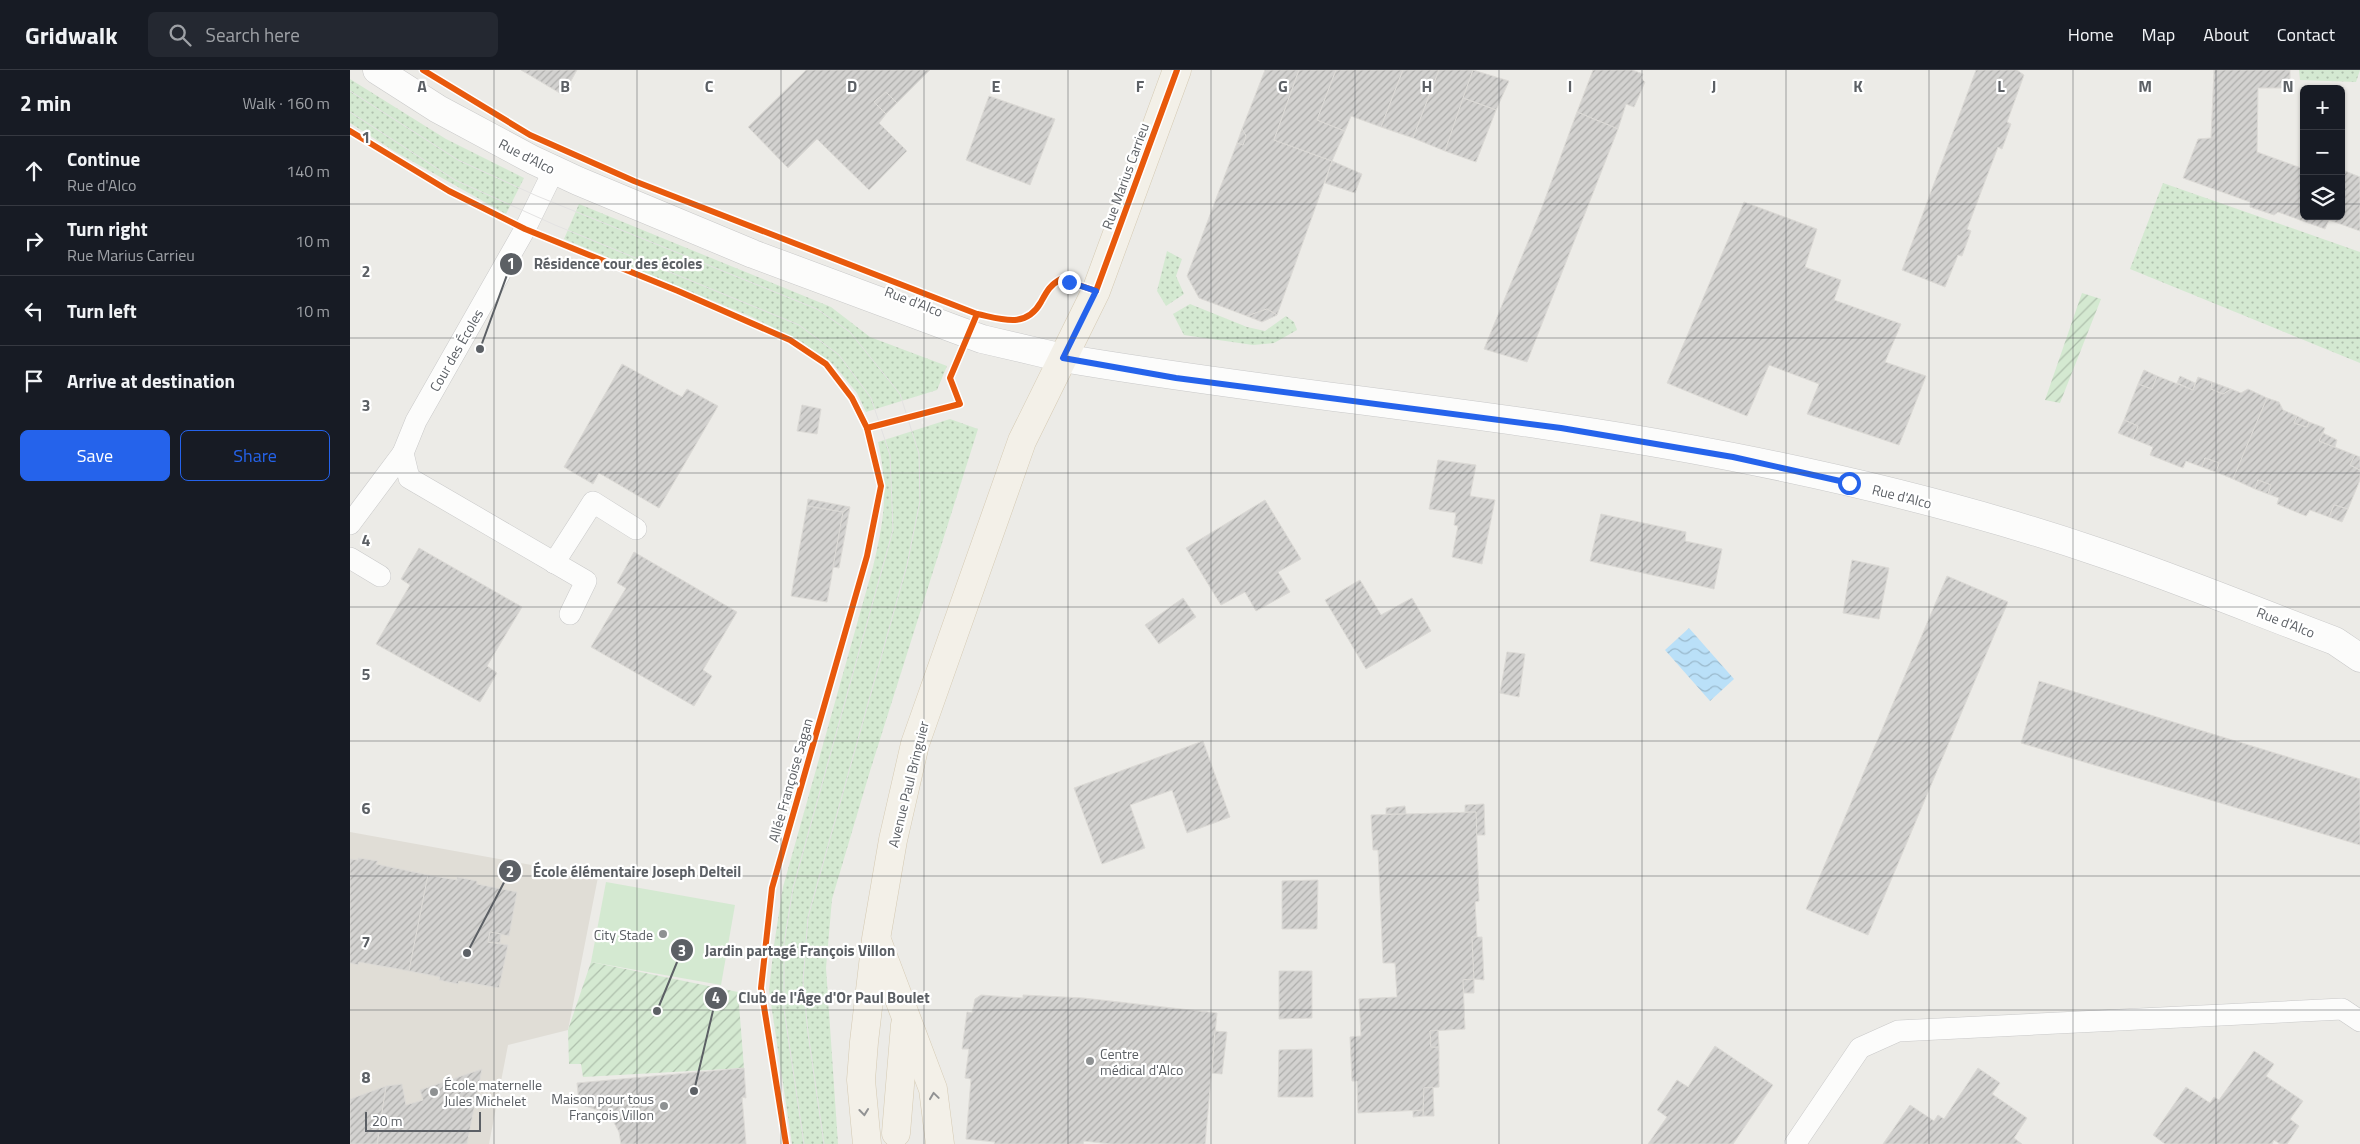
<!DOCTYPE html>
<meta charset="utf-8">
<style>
:root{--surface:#171b24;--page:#242831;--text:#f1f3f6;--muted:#9ea1a6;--line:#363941;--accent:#2563eb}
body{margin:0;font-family:"Titillium Web",sans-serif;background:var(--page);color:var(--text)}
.controls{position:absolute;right:15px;top:15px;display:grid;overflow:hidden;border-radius:8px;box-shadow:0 1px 4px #0004}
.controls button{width:45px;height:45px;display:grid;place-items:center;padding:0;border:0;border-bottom:1px solid var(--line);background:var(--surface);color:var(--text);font:25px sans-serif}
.scale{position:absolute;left:15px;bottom:12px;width:116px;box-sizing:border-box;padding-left:5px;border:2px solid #5c6065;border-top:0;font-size:14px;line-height:18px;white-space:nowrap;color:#5c6065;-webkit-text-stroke:4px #fff;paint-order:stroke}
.stop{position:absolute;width:15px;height:15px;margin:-11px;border:4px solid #2563eb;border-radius:50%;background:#fff}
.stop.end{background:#2563eb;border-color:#fff;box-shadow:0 1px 5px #0008}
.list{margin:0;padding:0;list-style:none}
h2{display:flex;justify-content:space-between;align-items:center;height:65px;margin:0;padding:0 20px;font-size:21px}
h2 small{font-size:16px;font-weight:400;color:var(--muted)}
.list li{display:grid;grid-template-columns:32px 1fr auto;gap:15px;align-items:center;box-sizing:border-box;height:70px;padding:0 20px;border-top:1px solid var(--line)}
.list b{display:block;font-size:19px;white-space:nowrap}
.list p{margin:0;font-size:16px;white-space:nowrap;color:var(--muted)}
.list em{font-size:16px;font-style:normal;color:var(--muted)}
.actions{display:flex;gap:10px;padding:15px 20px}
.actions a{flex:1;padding:11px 0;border:1px solid var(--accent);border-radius:8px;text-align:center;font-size:18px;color:var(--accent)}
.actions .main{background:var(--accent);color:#fff}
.icon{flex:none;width:28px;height:28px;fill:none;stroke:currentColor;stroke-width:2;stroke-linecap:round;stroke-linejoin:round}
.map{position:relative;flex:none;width:2010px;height:1074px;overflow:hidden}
header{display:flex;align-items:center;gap:30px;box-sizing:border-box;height:70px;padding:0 25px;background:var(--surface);border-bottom:1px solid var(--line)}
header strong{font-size:24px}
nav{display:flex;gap:28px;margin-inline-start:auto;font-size:18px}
.search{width:350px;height:45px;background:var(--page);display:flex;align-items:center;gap:12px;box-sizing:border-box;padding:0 18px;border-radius:8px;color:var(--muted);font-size:19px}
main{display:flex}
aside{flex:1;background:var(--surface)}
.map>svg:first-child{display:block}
</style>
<header>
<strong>Gridwalk</strong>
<div class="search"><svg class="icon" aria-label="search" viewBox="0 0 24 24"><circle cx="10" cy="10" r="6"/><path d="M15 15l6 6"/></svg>Search here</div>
<nav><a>Home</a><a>Map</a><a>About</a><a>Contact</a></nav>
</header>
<main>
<aside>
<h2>2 min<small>Walk · 160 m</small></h2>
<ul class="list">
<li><svg class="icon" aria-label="ahead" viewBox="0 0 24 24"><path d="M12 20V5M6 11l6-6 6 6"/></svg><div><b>Continue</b><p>Rue d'Alco</p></div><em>140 m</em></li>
<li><svg class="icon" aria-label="right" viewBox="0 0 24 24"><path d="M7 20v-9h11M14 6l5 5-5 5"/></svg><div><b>Turn right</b><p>Rue Marius Carrieu</p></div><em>10 m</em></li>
<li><svg class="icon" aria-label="left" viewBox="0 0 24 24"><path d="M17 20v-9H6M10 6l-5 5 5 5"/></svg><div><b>Turn left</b></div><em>10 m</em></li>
<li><svg class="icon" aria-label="arrive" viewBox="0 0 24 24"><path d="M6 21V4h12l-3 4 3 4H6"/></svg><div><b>Arrive at destination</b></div></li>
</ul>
<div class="actions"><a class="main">Save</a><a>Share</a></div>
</aside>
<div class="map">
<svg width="2010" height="1074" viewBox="0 0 2010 1074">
<defs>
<pattern id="grass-dots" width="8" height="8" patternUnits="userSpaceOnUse" patternTransform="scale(1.25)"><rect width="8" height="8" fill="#d4e9d1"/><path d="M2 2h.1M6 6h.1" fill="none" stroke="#afc0ad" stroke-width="1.8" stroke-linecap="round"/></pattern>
<pattern id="garden-furrows" width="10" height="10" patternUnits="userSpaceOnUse" patternTransform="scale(1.25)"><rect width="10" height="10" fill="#d4e9d1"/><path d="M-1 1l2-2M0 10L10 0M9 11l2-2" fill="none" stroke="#afc0ad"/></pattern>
<pattern id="water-waves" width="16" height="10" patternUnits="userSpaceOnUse" patternTransform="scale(1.25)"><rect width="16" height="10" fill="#bae0f8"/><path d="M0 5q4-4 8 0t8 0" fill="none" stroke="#9ab9cc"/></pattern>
<pattern id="building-hatch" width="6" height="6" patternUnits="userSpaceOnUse" patternTransform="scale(1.25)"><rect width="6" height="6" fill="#d3d2d0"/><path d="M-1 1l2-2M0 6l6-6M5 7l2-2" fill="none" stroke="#aeaeac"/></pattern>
</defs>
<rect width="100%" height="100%" fill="#ecebe7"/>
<!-- education -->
<polygon fill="#e0ddd6" points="0,762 248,807 218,960 158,975 139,1074 0,1074"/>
<!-- grass -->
<g fill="url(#grass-dots)">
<polygon points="1949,0 2010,0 2006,12 1950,10"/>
<polygon points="0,9 96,69 174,108 156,144 44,81 0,53"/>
<polygon points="1813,113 2010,182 2010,293 1780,199"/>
<polygon points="229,134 481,237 520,267 597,296 587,320 516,342 507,323 484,295 452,272 402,247 214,169"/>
<polygon points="817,181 832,189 826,206 834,224 816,236 807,221"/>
<polygon points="840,234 897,257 915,261 936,246 944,252 947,260 924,273 903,275 834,265 823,244"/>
<path d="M600 349 628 359 520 701 482 829 476 898 488 1074H442L419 920 424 875 433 817 523 497C534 450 539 421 528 372Z"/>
</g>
<!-- garden -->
<g fill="url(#garden-furrows)">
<polygon points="1732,223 1751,229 1710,333 1695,330"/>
<polygon points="241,892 388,922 394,998 233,1007 231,994 219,994 218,960"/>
</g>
<!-- pitch -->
<polygon fill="#d4e9d1" points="256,812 385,835 371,915 241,892"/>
<!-- water -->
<polygon fill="url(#water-waves)" points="1339,558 1384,609 1360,631 1315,580"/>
<!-- building -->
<g fill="url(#building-hatch)" stroke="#dcdad6">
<polygon points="171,0 227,0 213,25"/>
<polygon points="456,0 580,0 547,33 536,22 524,32 536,44 529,53 557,81 519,120 467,69 438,98 398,57"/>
<polygon points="915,0 949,0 924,70 982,91 927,245 917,239 897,246 849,228 837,206 887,73 893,75 896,66 892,59"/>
<polygon points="949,0 986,0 967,50 995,61 982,91 924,70"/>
<polygon points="986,0 1053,0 1031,57 1001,46 995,61 967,50"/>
<polygon points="1053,0 1089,0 1063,68 1031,57"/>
<polygon points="1089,0 1123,0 1095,81 1063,68"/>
<polygon points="1123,0 1159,11 1146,40 1113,28"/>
<polygon points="1243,0 1282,0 1293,4 1291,8 1295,12 1284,37 1276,34 1268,59 1227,42"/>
<polygon points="1626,0 1667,0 1674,5 1657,52 1661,54 1652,79 1648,77 1617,159 1621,161 1612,186 1608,185 1595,217 1552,200"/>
<polygon points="1864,0 1940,0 1940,18 1908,18 1907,82 1954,99 1954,146 1991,146 1991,109 1995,101 2010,107 2010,161 1979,150 1975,159 1928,142 1924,145 1900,137 1900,132 1833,108 1848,69 1861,68"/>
<polygon points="536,22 547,33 536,44 524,32"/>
<polygon points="639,26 705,49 680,115 616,90"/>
<polygon points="1113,28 1146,40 1126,92 1095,81"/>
<polygon points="1227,42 1268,59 1177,292 1134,279 1191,140"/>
<polygon points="892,59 896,66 893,75 887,73"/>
<polygon points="982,91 1012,104 1005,123 975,113"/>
<polygon points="1394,132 1467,159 1455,197 1491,210 1484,230 1551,254 1535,292 1576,306 1549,375 1457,344 1469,314 1419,295 1397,346 1317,313"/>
<polygon points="917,239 927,245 912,252 897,246"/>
<polygon points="272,294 332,327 337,319 368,336 309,438 249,403 243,414 214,397"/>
<polygon points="1794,300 1807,306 1802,319 1788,314"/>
<polygon points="1807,306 1843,320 1848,307 1862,312 1861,319 1873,324 1881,319 1891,323 1898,319 1917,328 1883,409 1866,402 1869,393 1855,388 1852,397 1836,391 1833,398 1800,385 1803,377 1783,369 1788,356 1774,350 1788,314 1802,319"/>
<polygon points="1830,306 1845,313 1843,320 1827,313"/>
<polygon points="1862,312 1881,319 1873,324 1861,319"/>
<polygon points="1917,328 1929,332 1933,340 1947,346 1944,353 1957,357 1959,352 1975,358 1969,371 2005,385 2000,395 2010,400 2010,410 1998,439 1984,435 1979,447 1960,440 1956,446 1927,434 1929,428 1918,424 1921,415 1908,410 1905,419 1883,409"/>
<polygon points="452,335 471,339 467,364 447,361"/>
<polygon points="1947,346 1959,352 1957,357 1944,353"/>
<polygon points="1774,350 1788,356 1783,369 1768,363"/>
<polygon points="1973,363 1987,370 1985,377 1969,371"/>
<polygon points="2005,385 2010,387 2010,400 2000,395"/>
<polygon points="1855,388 1869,393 1866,402 1852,397"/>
<polygon points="1088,390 1126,395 1120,426 1145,430 1132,494 1102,487 1108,456 1104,455 1106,443 1079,439"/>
<polygon points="1908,410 1921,415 1918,424 1905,419"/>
<polygon points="458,429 500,437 493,442 457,436"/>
<polygon points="915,430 951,489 928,502 940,522 906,541 895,522 871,535 836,478"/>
<polygon points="1984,435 1998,439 1992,452 1979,447"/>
<polygon points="457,436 493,442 477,532 441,526"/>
<polygon points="500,437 489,498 483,497 493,442"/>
<polygon points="1251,444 1336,462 1335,471 1372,479 1364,519 1240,491"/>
<polygon points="69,478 172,537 137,596 147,603 130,632 26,574 60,515 51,509"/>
<polygon points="284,482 387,542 353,600 362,606 344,636 241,577 276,518 267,513"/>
<polygon points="1502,490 1539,498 1529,549 1493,543"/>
<polygon points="1597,506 1658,532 1518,865 1456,839"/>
<polygon points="1010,510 1031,545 1062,528 1081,561 1016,599 975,530"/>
<polygon points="833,528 846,547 809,574 795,555"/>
<polygon points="1157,582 1175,584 1169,627 1150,623"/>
<polygon points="1689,611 2010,709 2010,775 1671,673"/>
<polygon points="853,671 880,747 837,763 822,720 780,735 795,778 752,794 724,718"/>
<polygon points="1134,734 1135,765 1126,765 1126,742 1115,742 1115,735"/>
<polygon points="1055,736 1056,744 1036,744 1036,738"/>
<polygon points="1126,742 1129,831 1125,832 1127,867 1122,867 1124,909 1113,910 1115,959 1080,961 1081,977 1089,977 1089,1017 1074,1018 1073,1040 1008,1043 1007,1011 1002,1011 1000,967 1011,966 1009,929 1047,927 1045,893 1033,893 1028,780 1023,780 1021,745"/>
<polygon points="8,788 28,791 26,794 78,805 59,901 9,892 8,895 0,893 0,789 8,790"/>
<polygon points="78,805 107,810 107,807 127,811 127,814 167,822 159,866 140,862 138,872 158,875 149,918 109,911 108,914 89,910 90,907 59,901"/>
<polygon points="968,810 967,859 932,859 932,811"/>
<polygon points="140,862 151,864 150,873 138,872"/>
<polygon points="1122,867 1132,867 1134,910 1124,909"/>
<polygon points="929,901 962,901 962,948 929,949"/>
<polygon points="1124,909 1124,923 1114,923 1113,910"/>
<polygon points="631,925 673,928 673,925 733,928 867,943 855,1074 761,1074 734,1071 733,1074 644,1074 645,1072 616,1069 621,1009 615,1008 619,979 612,979 617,942 622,943 625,929"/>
<polygon points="1088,960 1089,977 1081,977 1080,961"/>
<polygon points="865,961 877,962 872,1004 862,1003"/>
<polygon points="1365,976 1423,1015 1383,1074 1298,1074 1317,1047 1307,1040 1327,1010 1338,1017"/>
<polygon points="962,979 963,1027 928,1027 929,980"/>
<polygon points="1904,981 1924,994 1916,1006 1953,1031 1940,1049 1949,1056 1937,1074 1930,1074 1924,1070 1922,1074 1815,1074 1803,1065 1836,1017 1860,1033 1864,1027 1869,1030"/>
<polygon points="394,998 396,1028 392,1027 396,1074 271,1074 269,1062 262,1049 253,1042 229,1034 227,1013"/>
<polygon points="1628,998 1650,1013 1642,1024 1677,1048 1664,1068 1672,1074 1533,1074 1560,1035 1584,1051 1588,1045 1594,1049"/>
<polygon points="132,999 117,1074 27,1074 36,1016 52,1014 56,1035 73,1030 70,1020"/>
<polygon points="36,1016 27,1074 0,1074 0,1029"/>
<polygon points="1083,1017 1084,1046 1073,1046 1074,1018"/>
<polygon points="1073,1040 1073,1046 1063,1047 1063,1041"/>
</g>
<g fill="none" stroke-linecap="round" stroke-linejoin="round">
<!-- service casing -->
<g stroke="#c9c9c9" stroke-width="22">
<g id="service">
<polyline points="204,100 175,159 66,351 53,383 59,408 236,511 220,544"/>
<polyline points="0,454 53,383"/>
<polyline points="0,488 30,506"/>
<polyline points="204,493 243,432 286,459"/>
<polyline points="1445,1074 1510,978 1548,961 1992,939 2010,951"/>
</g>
</g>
<!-- minor casing -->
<g stroke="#c9c9c9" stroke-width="29">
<path id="minor" d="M713 288C935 326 1161 343 1383 387 1505 411 1627 441 1745 481 1826 508 1905 541 1985 571L2010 588"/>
</g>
<!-- tertiary casing -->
<g stroke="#c9c9c9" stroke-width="29">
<polyline id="tertiary" points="27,0 88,39 183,90 228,111 403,184 610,261 632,269 713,288"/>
</g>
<!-- primary casing -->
<g stroke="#d5cab3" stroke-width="29">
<g id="primary">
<polyline points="528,873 583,1019 590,1074"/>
<polyline points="546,1063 555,955"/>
<polyline points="517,1074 511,1010 514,972 526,869 543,770 565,674 672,371 746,221 827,0"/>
</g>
</g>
<!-- service -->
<use href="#service" stroke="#fcfcfb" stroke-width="21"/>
<!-- minor -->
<use href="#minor" stroke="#fcfcfb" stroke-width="28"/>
<!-- tertiary -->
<use href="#tertiary" stroke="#fcfcfb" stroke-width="28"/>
<!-- primary -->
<use href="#primary" stroke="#f3f0e8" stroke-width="28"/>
<!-- tram -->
<g stroke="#e3e2e2" stroke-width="1">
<polyline points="0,21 108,90 187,126 467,239 500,262 550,324 569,384 570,431 557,495 458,847 453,912 458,963 474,1074"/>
<polyline points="0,42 105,110 205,155 449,255 489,285 521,328 540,385 543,460 443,818 434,873 434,939 454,1074"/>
</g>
<!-- cycleway casing -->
<g stroke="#fff" stroke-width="9">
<g id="cycleway">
<polyline points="73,0 180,65 284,111 627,244"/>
<polyline points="0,61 99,121 175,159 328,221 440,270 476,294 502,328 517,358 531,416 517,486 422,818 411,918 436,1074"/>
<path d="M517 358 610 334 600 308 627 244C652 249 676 259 691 232 697 221 700 215 711 209L746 221 827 0"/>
</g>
</g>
<!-- cycleway -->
<use href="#cycleway" stroke="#e8590c" stroke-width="6"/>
</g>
<!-- one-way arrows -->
<defs><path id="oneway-chevron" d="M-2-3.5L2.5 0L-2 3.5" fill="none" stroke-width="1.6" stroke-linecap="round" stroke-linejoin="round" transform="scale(1.25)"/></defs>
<g stroke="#919293">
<use href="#oneway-chevron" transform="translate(584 1026) rotate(-98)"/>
<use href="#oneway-chevron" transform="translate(514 1042) rotate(84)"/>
</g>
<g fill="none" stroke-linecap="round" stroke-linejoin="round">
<!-- route -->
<polyline stroke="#2563eb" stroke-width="6" points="719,212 746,221 713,288 826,308 1211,358 1383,387 1499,413"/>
</g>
<!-- grid -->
<path fill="none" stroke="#5c6065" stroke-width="1" stroke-opacity="0.55" d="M144 0V1074M287 0V1074M431 0V1074M574 0V1074M718 0V1074M861 0V1074M1005 0V1074M1149 0V1074M1292 0V1074M1436 0V1074M1579 0V1074M1723 0V1074M1866 0V1074M0 134H1954M1991 134H2010M0 268H2010M0 403H2010M0 537H2010M0 671H2010M0 806H2010M0 940H2010"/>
<!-- markers -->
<g fill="#8e9192" stroke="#fff" stroke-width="2">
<circle cx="313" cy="864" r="5"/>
<circle cx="740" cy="991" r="5"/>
<circle cx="84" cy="1022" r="5"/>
<circle cx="314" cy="1036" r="5"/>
</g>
<g text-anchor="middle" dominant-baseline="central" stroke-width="4.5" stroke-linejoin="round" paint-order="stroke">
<!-- street labels -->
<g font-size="14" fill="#5c6065" stroke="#fff">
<text transform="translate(177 86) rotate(27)">Rue d'Alco</text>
<text transform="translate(775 106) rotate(-70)">Rue Marius Carrieu</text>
<text transform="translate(564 231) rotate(21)">Rue d'Alco</text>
<text transform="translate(106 280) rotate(-60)">Cour des Écoles</text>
<text transform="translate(1552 426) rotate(14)">Rue d'Alco</text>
<text transform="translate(1936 552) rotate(21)">Rue d'Alco</text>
<text transform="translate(440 710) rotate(-74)">Allée Françoise Sagan</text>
<text transform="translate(558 714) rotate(-76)">Avenue Paul Bringuier</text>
</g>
<!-- poi labels -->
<g font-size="14" fill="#5c6065" stroke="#fff" text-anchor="end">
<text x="303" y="864">City Stade</text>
<text x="750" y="983" text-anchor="start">Centre<tspan x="750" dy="16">médical d'Alco</tspan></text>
<text x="94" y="1014" text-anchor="start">École maternelle<tspan x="94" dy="16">Jules Michelet</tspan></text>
<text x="304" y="1028">Maison pour tous<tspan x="304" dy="16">François Villon</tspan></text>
</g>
</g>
<g font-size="16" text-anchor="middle" font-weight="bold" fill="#5c6065" stroke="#fff" stroke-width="4.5" stroke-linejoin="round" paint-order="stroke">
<text x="72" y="22">A</text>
<text x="215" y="22">B</text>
<text x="359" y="22">C</text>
<text x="502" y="22">D</text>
<text x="646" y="22">E</text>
<text x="790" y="22">F</text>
<text x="933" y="22">G</text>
<text x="1077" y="22">H</text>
<text x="1220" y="22">I</text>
<text x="1364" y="22">J</text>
<text x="1508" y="22">K</text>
<text x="1651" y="22">L</text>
<text x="1795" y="22">M</text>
<text x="1938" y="22">N</text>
<text x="16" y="73">1</text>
<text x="16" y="207">2</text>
<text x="16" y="341">3</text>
<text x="16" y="476">4</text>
<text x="16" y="610">5</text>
<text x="16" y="744">6</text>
<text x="16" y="878">7</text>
<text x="16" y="1013">8</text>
</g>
<!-- callouts -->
<path fill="none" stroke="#5c6065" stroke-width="2" d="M130 279L161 194M117 883L160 801M307 941L332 880M344 1021L366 928"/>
<g fill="#5c6065" stroke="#fff" stroke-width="2">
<circle cx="130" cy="279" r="5"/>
<circle cx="117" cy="883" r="5"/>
<circle cx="307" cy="941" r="5"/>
<circle cx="344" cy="1021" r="5"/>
<circle cx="161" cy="194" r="12"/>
<circle cx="160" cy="801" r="12"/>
<circle cx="332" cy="880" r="12"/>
<circle cx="366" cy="928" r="12"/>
</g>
<g font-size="15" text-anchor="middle" font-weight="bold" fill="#fff">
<text x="161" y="199">1</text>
<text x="160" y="807">2</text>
<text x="332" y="886">3</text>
<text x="366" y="933">4</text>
</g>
<g font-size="15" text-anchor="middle" font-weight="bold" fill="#5c6065" stroke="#fff" stroke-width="4.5" stroke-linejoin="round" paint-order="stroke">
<text x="268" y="199">Résidence cour des écoles</text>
<text x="287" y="807">École élémentaire Joseph Delteil</text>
<text x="450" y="886">Jardin partagé François Villon</text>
<text x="484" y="933">Club de l'Âge d'Or Paul Boulet</text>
</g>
</svg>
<div class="controls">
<button>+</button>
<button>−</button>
<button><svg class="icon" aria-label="layers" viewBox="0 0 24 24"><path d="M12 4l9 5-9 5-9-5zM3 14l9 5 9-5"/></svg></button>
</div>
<div class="scale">20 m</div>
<div class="stop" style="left:1499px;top:413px"></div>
<div class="stop end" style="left:719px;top:212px"></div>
</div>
</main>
